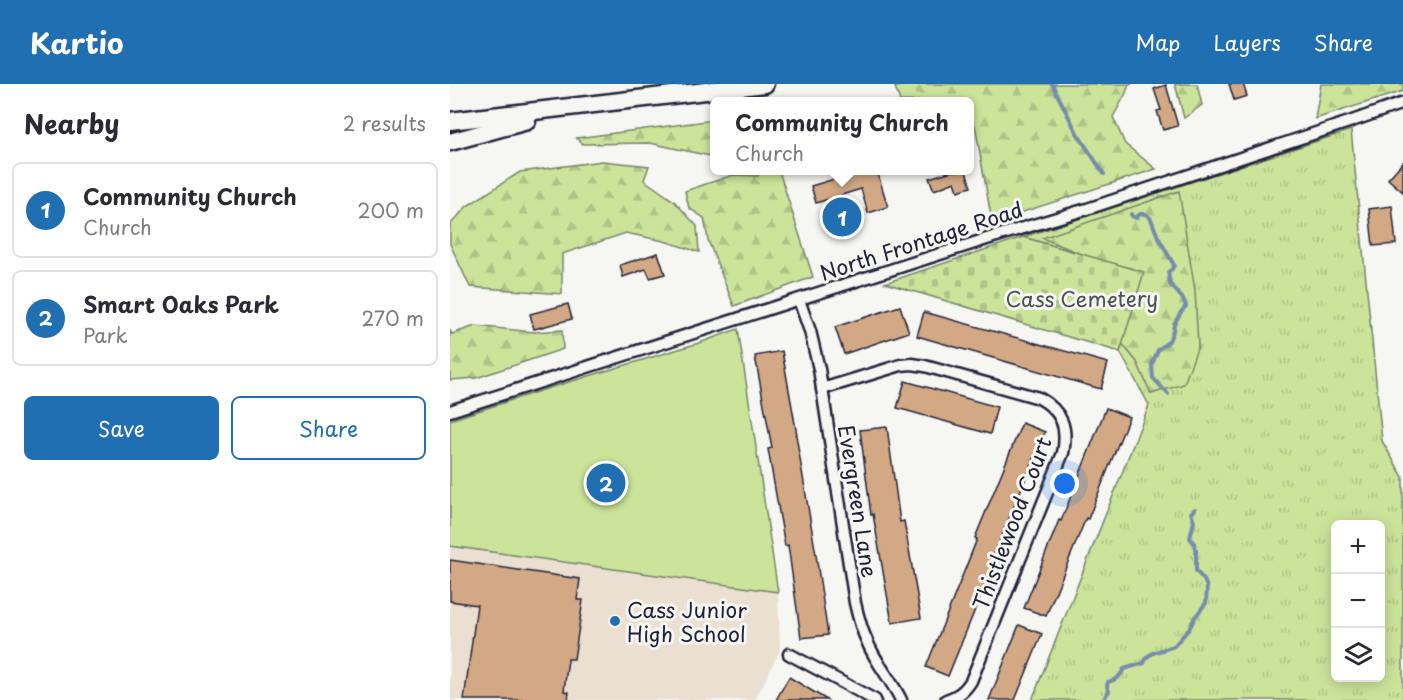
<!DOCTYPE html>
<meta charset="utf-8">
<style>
:root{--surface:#fff;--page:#f2f2f3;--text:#2b2b33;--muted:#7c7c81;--line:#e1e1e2;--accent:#1f6fb2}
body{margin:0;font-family:"Playpen Sans",sans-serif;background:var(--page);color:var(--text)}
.controls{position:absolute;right:18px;bottom:18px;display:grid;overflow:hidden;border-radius:9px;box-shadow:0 3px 15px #0003}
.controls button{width:54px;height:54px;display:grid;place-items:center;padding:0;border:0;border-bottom:2px solid var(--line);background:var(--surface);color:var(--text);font:30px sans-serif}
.you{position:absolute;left:615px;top:400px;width:21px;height:21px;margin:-15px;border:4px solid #fff;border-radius:50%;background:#1a73e8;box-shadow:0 0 0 9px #1a73e833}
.badge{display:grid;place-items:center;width:39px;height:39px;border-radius:50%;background:var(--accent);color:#fff;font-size:20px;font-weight:700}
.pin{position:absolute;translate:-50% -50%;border:3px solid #fff;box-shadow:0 2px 6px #0006}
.popup{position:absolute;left:260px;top:13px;width:264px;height:78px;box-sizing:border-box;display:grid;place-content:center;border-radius:9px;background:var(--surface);filter:drop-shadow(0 2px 4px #0005);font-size:20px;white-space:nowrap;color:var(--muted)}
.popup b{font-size:22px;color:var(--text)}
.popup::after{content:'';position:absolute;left:50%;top:100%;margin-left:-12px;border:12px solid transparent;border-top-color:var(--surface)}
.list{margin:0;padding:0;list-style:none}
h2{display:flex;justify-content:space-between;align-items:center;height:78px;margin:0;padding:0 24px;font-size:26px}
h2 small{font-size:20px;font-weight:400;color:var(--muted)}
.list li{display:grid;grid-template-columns:39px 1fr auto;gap:18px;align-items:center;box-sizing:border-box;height:96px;margin:0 12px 12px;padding:0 12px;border:2px solid var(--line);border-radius:9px}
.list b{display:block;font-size:22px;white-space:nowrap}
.list p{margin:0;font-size:20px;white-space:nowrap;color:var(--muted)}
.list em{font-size:20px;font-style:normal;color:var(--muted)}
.actions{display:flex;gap:12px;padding:18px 24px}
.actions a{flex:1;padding:14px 0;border:2px solid var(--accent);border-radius:9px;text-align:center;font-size:21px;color:var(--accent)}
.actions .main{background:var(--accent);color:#fff}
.icon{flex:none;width:33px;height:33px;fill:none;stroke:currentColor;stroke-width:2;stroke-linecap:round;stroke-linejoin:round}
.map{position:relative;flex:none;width:953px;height:616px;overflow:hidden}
header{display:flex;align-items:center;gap:36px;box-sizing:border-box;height:84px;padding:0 30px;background:var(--accent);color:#fff}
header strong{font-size:28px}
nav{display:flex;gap:33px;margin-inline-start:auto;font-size:21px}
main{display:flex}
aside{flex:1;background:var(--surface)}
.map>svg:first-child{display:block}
</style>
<header>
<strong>Kartio</strong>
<nav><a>Map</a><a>Layers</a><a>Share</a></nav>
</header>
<main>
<aside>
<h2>Nearby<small>2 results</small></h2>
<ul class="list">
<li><span class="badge">1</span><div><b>Community Church</b><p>Church</p></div><em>200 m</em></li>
<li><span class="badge">2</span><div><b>Smart Oaks Park</b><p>Park</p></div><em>270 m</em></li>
</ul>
<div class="actions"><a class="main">Save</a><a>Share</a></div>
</aside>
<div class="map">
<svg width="953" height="616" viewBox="0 0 953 616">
<defs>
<pattern id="grass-tufts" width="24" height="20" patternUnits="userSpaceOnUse" patternTransform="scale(1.5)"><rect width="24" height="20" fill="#cbe49a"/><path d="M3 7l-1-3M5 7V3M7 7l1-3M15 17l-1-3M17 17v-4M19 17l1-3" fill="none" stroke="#aec386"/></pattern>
<pattern id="forest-firs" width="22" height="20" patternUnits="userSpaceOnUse" patternTransform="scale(1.5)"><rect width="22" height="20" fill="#cbe49a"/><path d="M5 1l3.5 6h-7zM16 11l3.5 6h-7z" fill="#aec386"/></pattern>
<pattern id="cemetery-stones" width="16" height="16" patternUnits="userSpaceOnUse" patternTransform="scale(1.5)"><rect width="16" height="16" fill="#cbe49a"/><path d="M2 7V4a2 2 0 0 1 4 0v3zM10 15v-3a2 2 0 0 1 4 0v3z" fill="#aec386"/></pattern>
</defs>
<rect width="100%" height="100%" fill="#f6f6f2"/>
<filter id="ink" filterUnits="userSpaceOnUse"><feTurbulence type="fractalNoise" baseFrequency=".0167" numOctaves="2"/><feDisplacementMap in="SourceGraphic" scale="12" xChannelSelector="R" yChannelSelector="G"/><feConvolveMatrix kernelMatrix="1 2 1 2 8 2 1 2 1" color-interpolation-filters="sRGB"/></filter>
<g filter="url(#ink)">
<!-- built -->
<polygon fill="#ebdfd1" points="0,462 328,508 330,566 305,616 0,616"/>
<!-- grass -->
<path fill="url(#grass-tufts)" stroke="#76836a" stroke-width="1.5" fill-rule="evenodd" d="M901 46 932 357 953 393V616H582L699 321 670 268 694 188 573 153ZM886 440H930V594H886Z"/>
<!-- forest -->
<g fill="url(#forest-firs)" stroke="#76836a" stroke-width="1.5">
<polygon points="465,0 682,0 679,1 675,11 663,33 675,60 706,85 542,138 525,41 520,36 520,18 450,17 445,3"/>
<polygon points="725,0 747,0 752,21 734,34"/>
<polygon points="871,0 953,0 953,7 865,35"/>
<polygon points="264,36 264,72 260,72 200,59 133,60 126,54"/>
<polygon points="152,77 199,82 194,96 224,117 247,142 249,168 214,157 176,149 112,170 112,210 20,203 0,160 0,141 17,122 70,88"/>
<polygon points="307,87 329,87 363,193 284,222 258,156 254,134 239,124 235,107 283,91 308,92"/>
<polygon points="729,107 745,207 748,262 734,300 701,310 687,278 670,257 686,192 592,154"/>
<polygon points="25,242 84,248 112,246 113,265 26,294 0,296 0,247 2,250"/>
</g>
<!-- cemetery -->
<polygon fill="url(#cemetery-stones)" stroke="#76836a" stroke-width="1.5" points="573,153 694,188 670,268 435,199"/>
<!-- green -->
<polygon fill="#cbe49a" stroke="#76836a" stroke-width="1.5" points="288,245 328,508 0,462 0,336 99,304 249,259"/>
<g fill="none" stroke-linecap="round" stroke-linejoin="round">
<!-- stream -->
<g stroke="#768cac" stroke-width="4">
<polyline points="602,0 627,49 654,90"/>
<polyline points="681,130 682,132 686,134 690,130 696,130 701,135 708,153 724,181 722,185 718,188 720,200 733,215 736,222 731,228 724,240 723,247 719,257 708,266 702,280 703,294 718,310"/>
<path d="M653 616 659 607 657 602 658 598C666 596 670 593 674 585L694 579 697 573 703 569 724 562 739 545 745 533 756 519 757 503 754 496 746 487V467L744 459 740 454 744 437 741 429 745 425"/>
</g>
</g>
<!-- building -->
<g fill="#d2a984" stroke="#22223b" stroke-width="1.5">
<polygon points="779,0 793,0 797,12 784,16"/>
<polygon points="716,1 728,42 713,46 707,27 711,26 704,5"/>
<polygon points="953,78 953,108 938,95"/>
<polygon points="411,87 427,87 438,123 418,129 411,105 366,119 361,102"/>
<polygon points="502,87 516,87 521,103 508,107 505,98 484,106 479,94"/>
<polygon points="942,122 946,160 923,162 919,125"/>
<polygon points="208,169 215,190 200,194 196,185 173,193 170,181"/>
<polygon points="118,220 122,235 84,245 80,230"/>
<polygon points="450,222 459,248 394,270 385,243"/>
<polygon points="474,228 658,279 651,305 467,252"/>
<polygon points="332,267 347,351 346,351 366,471 378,551 351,554 338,461 335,462 318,365 322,364 305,272"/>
<polygon points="455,297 547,323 540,350 447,324"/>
<polygon points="656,324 679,333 638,435 636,434 596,532 574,524 609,436 611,437"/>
<polygon points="572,339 595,348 541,478 544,479 498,592 476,583 527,455 525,454"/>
<polygon points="437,343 450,438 454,437 471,534 442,539 423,430 421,431 410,346"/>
<polygon points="0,476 130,495 127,516 133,516 124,575 118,575 114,607 119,608 118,616 14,616 27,521 0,517"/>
<polygon points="569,541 592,550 565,616 539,616"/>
<polygon points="339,593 377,616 326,616"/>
</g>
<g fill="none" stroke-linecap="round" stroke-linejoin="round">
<!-- minor casing -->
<g stroke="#22223b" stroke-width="15">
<g id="minor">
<path d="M349 216 360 247 369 285 405 519C408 532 411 545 417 557 425 578 441 595 451 616"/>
<path d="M372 305 451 281 462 280 475 282 589 314C612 327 618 343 613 369L521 597C514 608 508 612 496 616"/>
<polyline points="0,327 540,154 637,125 902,37 953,19"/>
<polyline points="339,570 425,616"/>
</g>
</g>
<!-- highway casing -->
<g stroke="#22223b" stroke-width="21">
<g id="highway">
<polyline points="0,37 315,0"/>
<polyline points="0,58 77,37"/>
</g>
</g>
<!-- minor -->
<use href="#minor" stroke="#f6f6f2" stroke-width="10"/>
<!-- highway -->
<use href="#highway" stroke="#f6f6f2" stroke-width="16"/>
</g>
</g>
<!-- markers -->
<circle fill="#1f6fb2" stroke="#f6f6f2" stroke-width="2" cx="165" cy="537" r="6"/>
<g text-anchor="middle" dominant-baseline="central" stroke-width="6" stroke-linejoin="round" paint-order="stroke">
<!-- street labels -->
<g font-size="21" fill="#22223b" stroke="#f6f6f2">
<text transform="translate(471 156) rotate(-18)">North Frontage Road</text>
<text transform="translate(409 417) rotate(81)">Evergreen Lane</text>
<text transform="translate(561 439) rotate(-69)">Thistlewood Court</text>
</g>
<!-- park labels -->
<g font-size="21" fill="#4c5253" stroke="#f6f6f2">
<text x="632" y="214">Cass Cemetery</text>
</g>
<!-- poi labels -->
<g font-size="21" fill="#22223b" stroke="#f6f6f2" text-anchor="start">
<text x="177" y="525">Cass Junior<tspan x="177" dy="24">High School</tspan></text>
</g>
</g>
</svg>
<div class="controls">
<button>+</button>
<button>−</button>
<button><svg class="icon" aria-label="layers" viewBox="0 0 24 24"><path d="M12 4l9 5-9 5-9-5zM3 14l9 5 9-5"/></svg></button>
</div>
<div class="you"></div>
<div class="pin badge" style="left:392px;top:133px">1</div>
<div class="popup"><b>Community Church</b>Church</div>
<div class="pin badge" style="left:156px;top:399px">2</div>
</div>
</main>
